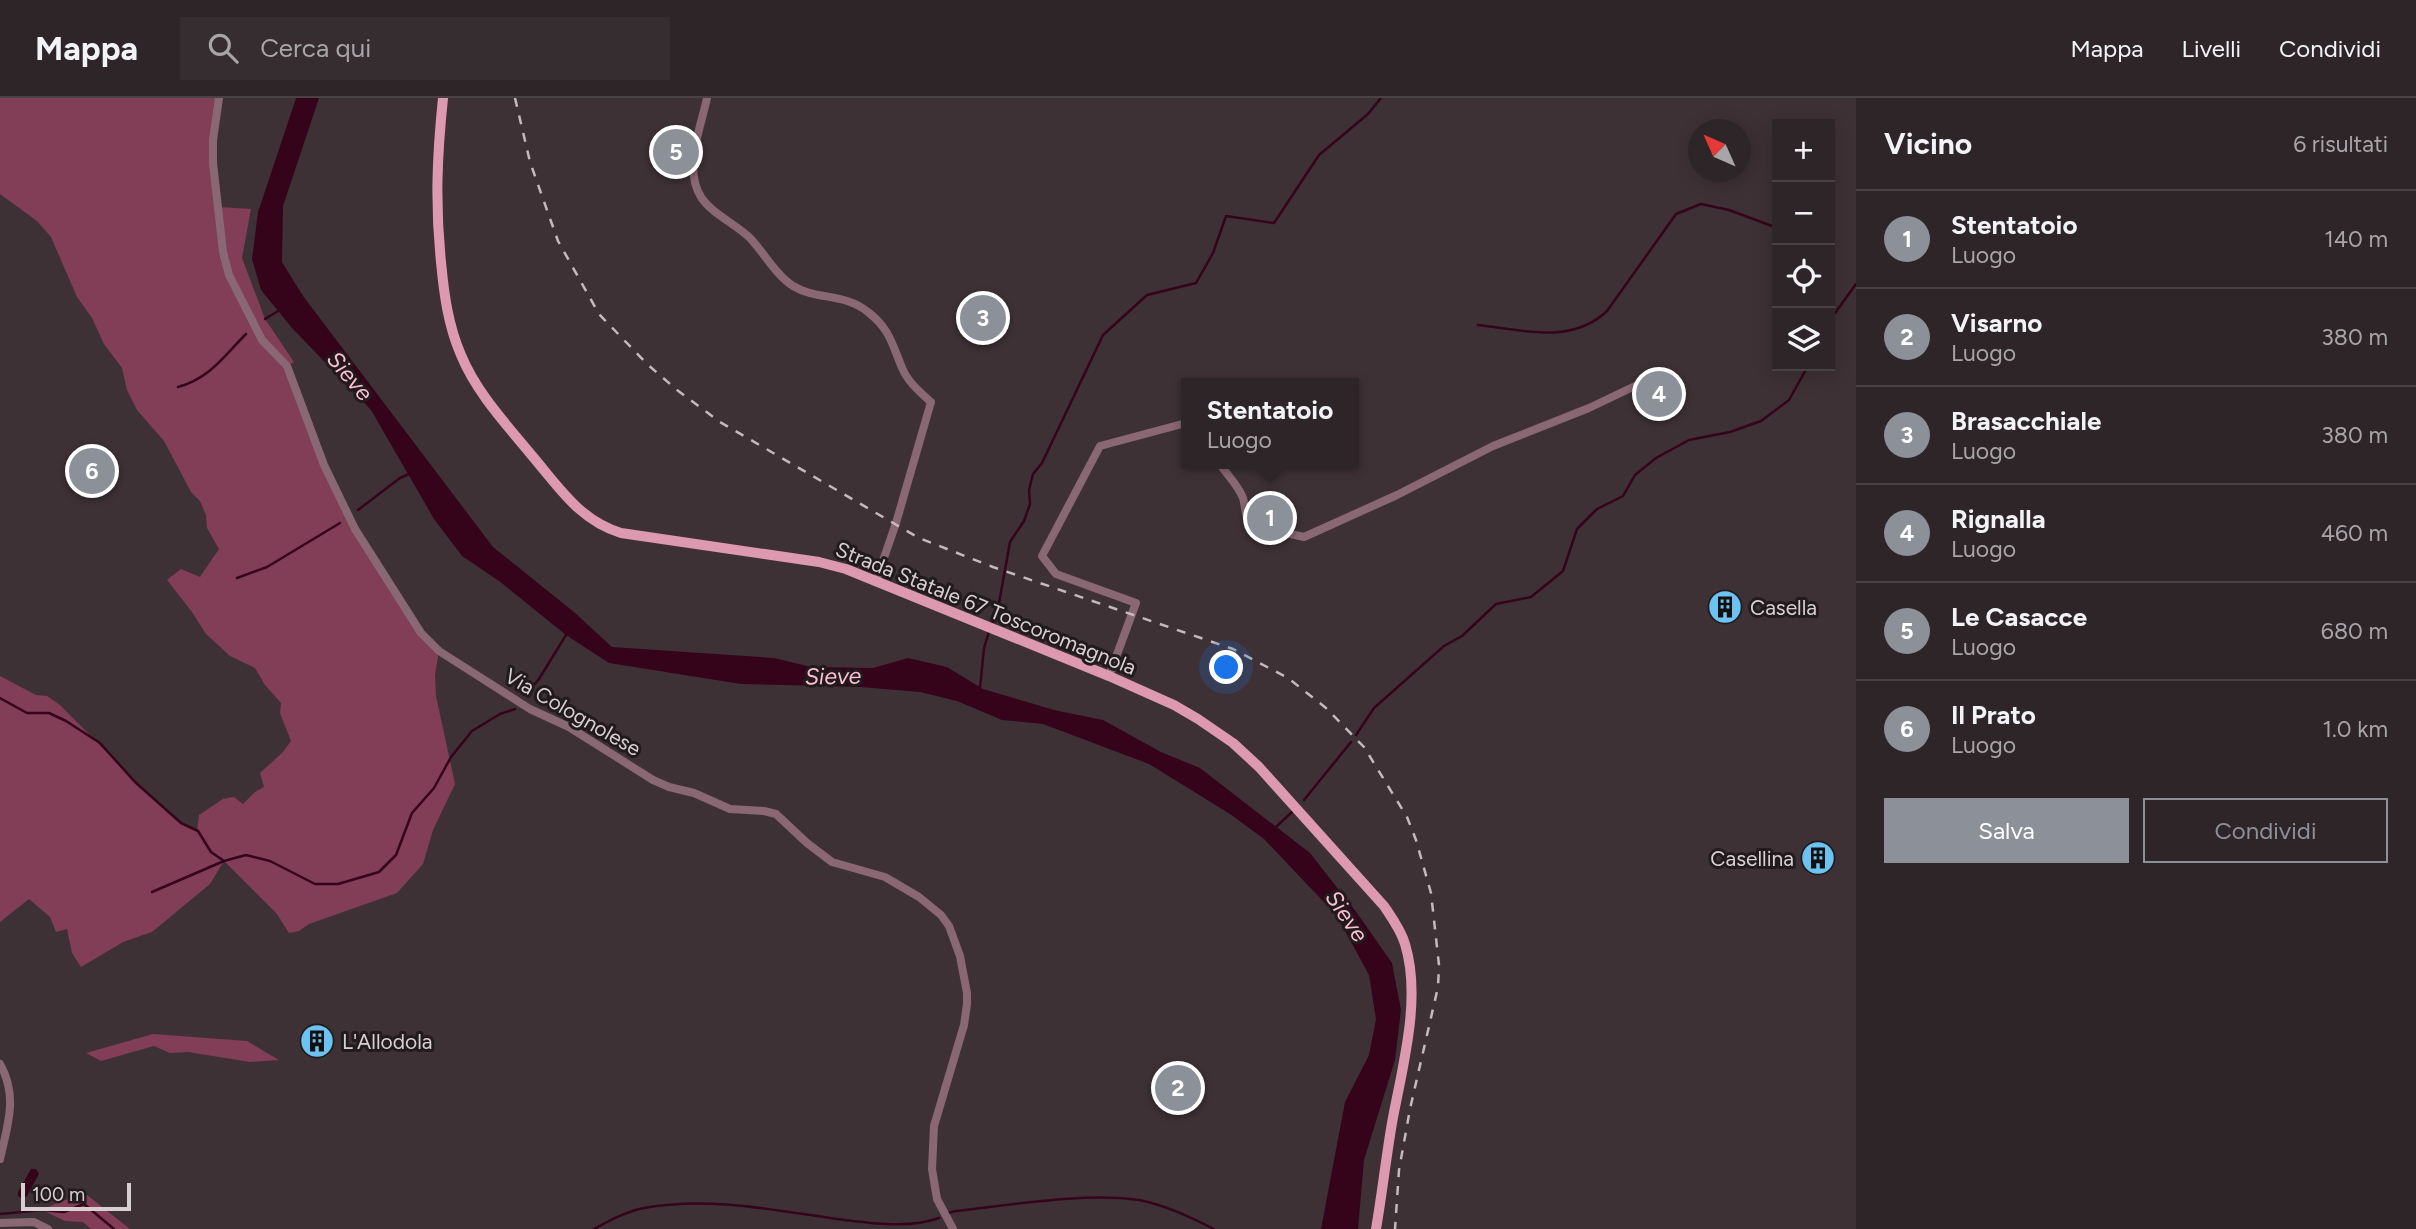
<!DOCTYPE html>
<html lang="it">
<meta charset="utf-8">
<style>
:root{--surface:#2e2528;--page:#362d30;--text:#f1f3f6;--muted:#a7a5a8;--line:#494245;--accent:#8c9099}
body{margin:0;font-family:Figtree,sans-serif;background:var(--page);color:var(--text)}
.controls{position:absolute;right:21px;top:21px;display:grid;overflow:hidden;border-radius:0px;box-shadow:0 4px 18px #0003}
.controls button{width:63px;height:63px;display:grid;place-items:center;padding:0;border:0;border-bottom:2px solid var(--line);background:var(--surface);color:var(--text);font:35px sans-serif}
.compass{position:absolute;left:1688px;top:21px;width:63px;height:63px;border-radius:50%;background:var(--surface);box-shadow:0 4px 18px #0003;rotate:315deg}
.scale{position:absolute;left:21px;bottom:18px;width:110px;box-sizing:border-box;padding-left:7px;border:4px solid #d8cfd2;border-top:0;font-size:19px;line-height:24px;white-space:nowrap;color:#d8cfd2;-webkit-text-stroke:5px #211b1d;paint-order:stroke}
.you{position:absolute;left:1227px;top:570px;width:24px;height:24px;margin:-18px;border:5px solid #fff;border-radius:50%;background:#1a73e8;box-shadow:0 0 0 10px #1a73e833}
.badge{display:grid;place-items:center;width:46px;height:46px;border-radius:50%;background:var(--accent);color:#fff;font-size:23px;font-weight:700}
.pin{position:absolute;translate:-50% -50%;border:4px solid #fff;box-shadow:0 2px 7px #0006}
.popup{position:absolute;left:1181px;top:280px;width:178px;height:91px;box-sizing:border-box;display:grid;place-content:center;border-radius:0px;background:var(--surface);filter:drop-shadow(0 2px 5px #0005);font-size:23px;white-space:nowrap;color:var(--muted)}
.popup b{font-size:26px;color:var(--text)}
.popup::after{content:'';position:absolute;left:50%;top:100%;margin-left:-14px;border:14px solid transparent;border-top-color:var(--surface)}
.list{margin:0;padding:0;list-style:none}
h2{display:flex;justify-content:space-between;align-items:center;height:91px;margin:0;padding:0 28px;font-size:30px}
h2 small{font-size:23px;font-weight:400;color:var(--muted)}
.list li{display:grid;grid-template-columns:46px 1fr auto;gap:21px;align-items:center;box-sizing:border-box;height:98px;padding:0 28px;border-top:2px solid var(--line)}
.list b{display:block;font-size:26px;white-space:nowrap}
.list p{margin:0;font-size:23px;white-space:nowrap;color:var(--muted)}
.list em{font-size:23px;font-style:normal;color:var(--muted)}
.actions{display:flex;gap:14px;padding:21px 28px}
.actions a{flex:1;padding:16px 0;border:2px solid var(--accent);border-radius:0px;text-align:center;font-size:24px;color:var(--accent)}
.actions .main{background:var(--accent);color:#fff}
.icon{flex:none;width:38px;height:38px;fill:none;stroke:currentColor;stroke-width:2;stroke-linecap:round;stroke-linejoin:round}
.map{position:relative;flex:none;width:1856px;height:1131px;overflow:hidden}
header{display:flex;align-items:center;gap:42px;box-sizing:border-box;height:98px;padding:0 35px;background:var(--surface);border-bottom:2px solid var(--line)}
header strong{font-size:33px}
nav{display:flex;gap:38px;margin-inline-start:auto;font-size:24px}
.search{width:490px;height:63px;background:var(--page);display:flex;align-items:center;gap:18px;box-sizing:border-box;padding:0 24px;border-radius:0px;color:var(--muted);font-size:26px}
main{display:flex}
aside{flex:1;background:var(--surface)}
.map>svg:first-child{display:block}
</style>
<header>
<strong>Mappa</strong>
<div class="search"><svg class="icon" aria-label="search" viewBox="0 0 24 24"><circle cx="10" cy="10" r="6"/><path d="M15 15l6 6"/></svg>Cerca qui</div>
<nav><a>Mappa</a><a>Livelli</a><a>Condividi</a></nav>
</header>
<main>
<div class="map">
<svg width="1856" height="1131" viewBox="0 0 1856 1131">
<rect width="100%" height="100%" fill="#3e3135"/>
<!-- green -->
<g fill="#823d57">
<polygon points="0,0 219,0 213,42 218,109 251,111 242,160 265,221 294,264 287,268 313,336 355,431 421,535 439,553 435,577 436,598 455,686 433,732 423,766 397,795 309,826 299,833 289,835 277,816 224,763 210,786 152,834 123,844 81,869 72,855 67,831 56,834 50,819 29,801 0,824 0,578 36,597 47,598 60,607 147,695 181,725 197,733 199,717 223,701 234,699 243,706 255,694 264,689 260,675 283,654 291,643 280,615 281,605 265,587 255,570 230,558 206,536 192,514 167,482 181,471 200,479 219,451 207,430 206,417 200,403 191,394 164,343 137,312 127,292 122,270 104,246 92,220 77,199 51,139 37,123 0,96"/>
<polygon points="153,936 247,943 279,962 250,964 188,954 170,955 154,948 101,963 86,955"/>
<polygon points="87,1097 130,1131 91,1131 83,1124 65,1123 42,1112 61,1103"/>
</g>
<!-- water -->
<g fill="#35041b">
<polygon points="296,0 319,0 283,108 282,164 303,198 493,449 574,514 612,549 774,560 811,569 873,570 908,560 947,569 983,591 1054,612 1103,622 1161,654 1200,670 1310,755 1357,815 1392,865 1401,912 1395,962 1364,1062 1358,1131 1321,1131 1345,1004 1369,957 1376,921 1369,877 1337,818 1264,741 1230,716 1149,666 1043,626 1002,622 957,603 920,594 860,589 741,586 609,565 566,537 499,483 462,458 434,421 371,312 292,230 261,192 252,161 258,114"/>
<polygon points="31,1071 36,1071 39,1076 27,1098 23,1101 18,1098 18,1094"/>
</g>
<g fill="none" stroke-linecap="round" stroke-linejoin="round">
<!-- stream -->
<g stroke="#35041b" stroke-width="2.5">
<polyline points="265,221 278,213"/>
<polyline points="1830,222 1856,186"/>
<path d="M1478 227C1523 232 1571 247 1607 213L1676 116 1701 106 1729 112 1772 128H1777"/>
<path d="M178 289C210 280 223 259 246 236"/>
<polyline points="358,412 400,380 409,376"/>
<polyline points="237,480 267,469 340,425"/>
<polyline points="991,528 999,505 1010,444 1024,423 1030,406 1029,392 1033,376 1042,365 1103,237 1147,197 1196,185 1213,155 1226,118 1274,125 1319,57 1368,16 1381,0"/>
<polyline points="980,590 984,550 989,534"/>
<polyline points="527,595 539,581 566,537"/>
<polyline points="0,600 27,615 49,615 66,623 100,645 135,684 181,725 198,733 211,754 224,763 246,757 270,763 315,786 338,786 379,774 396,757 412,715 434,690 451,659 472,633 500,616 515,611"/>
<polyline points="1356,637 1374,610 1444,548 1462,538 1496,506 1531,499 1563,473 1577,431 1597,411 1623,398 1635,377 1656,360 1689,342 1730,334 1761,323 1789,302 1808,268"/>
<polyline points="1304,702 1351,644"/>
<polyline points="1277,728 1292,714"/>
<polyline points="152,794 224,763"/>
<path d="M948 1115 956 1113C1012 1107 1084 1094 1139 1102 1165 1107 1190 1119 1214 1131"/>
<polyline points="0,1116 42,1112 64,1114 84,1106 114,1131"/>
<path d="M594 1131C609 1123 627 1113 644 1110 707 1098 774 1112 837 1121 869 1125 909 1131 939 1120"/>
</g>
<!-- minor -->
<g stroke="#8a6873" stroke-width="8">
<polyline points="219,0 213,42 213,65 223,154 229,177 262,242 287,268 324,367 355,431 421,535 439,553 530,611 569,629 653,682 669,689 694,695 730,711 764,713 776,716 807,745 832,764 885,779 919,799 941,817 949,828 960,858 967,895 967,906 964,927 934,1028 932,1071 937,1101 953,1131"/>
<path d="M707 0C701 29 683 71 701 99 712 116 736 126 750 140 764 155 776 177 793 188 816 202 845 195 868 214 891 232 892 247 903 272 909 285 921 295 931 304L896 425 876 483"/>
<path d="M1220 366C1227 377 1238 387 1243 400 1246 409 1244 418 1250 427L1304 439 1397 397 1493 348 1589 310 1658 277"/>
<polyline points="1109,578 1136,505 1056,476 1042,458 1100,348 1186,325"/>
<path d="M0 966C18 998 8 1026 0 1061"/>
<polyline points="0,1125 34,1124 48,1131"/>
</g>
<!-- major -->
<path stroke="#dd99af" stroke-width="10" d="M443 0C437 59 435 105 441 164 444 196 448 227 461 257 477 296 508 328 534 360 560 391 581 423 621 435L819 464 846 471 1109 578 1174 607 1198 621 1233 645 1259 669 1384 808C1392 820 1401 832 1405 846 1422 901 1402 970 1392 1025 1386 1060 1382 1096 1376 1131"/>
<!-- rail -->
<polyline stroke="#c3babd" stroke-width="2.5" stroke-dasharray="9 9" stroke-linecap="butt" points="515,0 530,64 558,143 599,216 647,266 677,292 720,324 919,440 993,469 1233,551 1288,580 1326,610 1364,649 1407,719 1416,742 1431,795 1439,867 1438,889 1410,1011 1399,1072 1395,1131"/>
</g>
<!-- icons -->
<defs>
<g id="building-disc" transform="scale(1.75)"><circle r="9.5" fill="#6cc3f2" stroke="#211b1d"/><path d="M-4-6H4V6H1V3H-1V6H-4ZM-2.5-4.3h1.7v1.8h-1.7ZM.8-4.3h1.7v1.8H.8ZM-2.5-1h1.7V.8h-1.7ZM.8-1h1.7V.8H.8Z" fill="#111"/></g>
</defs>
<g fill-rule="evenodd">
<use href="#building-disc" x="1725" y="509"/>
<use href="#building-disc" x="1818" y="760"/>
<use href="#building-disc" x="317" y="943"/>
</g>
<g text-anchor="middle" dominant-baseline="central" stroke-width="6" stroke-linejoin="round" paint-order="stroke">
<!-- poi labels -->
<g font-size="21" fill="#d8cfd2" stroke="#211b1d" text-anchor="start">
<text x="1750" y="509">Casella</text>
<text x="1794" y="760" text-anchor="end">Casellina</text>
<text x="342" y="943">L'Allodola</text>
</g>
<!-- street labels -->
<g font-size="21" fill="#d8cfd2" stroke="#211b1d">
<text transform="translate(986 510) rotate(22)">Strada Statale 67 Toscoromagnola</text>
<text transform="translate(573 614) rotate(30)">Via Colognolese</text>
</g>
<!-- water labels -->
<g font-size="23" font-style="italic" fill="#ffbed2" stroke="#211b1d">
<text transform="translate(350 278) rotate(50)">Sieve</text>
<text transform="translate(833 578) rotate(-1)">Sieve</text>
<text transform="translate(1347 818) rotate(56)">Sieve</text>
</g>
</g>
</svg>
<div class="controls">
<button>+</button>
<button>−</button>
<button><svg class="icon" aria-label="locate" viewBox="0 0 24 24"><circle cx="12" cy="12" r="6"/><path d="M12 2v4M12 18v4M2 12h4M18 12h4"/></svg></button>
<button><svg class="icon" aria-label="layers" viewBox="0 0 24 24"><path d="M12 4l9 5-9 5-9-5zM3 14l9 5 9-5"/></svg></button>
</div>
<svg class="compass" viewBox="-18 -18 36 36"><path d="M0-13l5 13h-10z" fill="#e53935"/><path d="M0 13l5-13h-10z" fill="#a7a5a8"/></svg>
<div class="scale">100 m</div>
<div class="you"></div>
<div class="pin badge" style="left:1270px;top:420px">1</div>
<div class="popup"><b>Stentatoio</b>Luogo</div>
<div class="pin badge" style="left:1178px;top:990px">2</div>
<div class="pin badge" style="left:983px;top:220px">3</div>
<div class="pin badge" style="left:1659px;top:296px">4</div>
<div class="pin badge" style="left:676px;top:54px">5</div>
<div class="pin badge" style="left:92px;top:373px">6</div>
</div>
<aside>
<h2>Vicino<small>6 risultati</small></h2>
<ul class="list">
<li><span class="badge">1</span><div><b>Stentatoio</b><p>Luogo</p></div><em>140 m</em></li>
<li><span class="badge">2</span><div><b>Visarno</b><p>Luogo</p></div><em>380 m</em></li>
<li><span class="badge">3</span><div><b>Brasacchiale</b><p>Luogo</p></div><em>380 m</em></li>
<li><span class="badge">4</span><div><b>Rignalla</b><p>Luogo</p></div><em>460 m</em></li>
<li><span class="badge">5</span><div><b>Le Casacce</b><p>Luogo</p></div><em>680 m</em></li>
<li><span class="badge">6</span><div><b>Il Prato</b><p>Luogo</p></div><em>1.0 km</em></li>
</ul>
<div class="actions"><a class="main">Salva</a><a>Condividi</a></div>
</aside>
</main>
